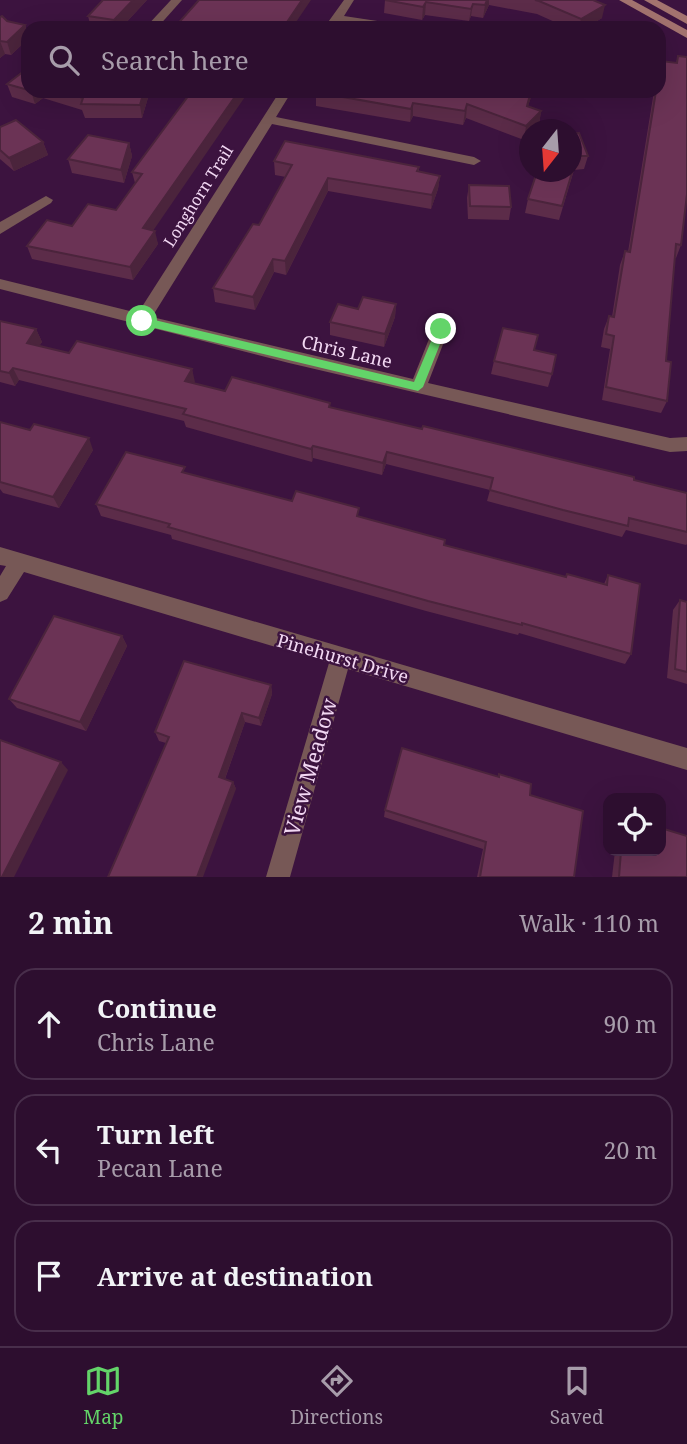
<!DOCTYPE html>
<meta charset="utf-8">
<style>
:root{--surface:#2d0e2f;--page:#391c3b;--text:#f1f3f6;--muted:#a79caa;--line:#482e4b;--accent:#63d469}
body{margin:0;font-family:"Noto Serif",serif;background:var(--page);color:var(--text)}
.controls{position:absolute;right:21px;bottom:21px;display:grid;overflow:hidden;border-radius:14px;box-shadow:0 7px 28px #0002}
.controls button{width:63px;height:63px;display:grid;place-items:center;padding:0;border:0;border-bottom:2px solid var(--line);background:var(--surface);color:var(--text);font:35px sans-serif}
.compass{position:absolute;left:519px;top:119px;width:63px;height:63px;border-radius:50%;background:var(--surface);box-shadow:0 7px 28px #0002;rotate:197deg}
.stop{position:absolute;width:21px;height:21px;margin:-16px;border:5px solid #63d469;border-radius:50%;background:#fff}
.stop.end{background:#63d469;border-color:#fff;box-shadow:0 2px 7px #0008}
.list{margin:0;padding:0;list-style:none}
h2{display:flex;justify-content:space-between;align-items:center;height:91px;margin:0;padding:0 28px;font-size:30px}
h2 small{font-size:23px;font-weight:400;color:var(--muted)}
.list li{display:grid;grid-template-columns:46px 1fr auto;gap:21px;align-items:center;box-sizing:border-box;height:112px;margin:0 14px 14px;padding:0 14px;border:2px solid var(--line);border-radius:21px}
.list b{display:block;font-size:26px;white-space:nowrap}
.list p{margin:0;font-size:23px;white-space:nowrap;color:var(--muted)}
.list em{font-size:23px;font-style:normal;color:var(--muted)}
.icon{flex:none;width:38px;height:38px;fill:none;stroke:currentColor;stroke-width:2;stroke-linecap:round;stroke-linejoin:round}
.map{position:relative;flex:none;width:687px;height:877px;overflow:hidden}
.search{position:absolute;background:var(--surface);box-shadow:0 7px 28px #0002;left:21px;right:21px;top:21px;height:77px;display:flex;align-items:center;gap:18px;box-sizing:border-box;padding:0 24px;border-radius:21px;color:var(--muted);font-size:26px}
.sheet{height:469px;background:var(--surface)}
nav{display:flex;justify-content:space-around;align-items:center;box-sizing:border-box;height:98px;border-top:2px solid var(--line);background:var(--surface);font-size:19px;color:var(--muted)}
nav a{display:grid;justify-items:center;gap:4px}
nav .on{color:var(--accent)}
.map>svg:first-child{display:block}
</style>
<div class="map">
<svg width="687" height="877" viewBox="0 0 687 877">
<rect width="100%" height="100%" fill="#3c133f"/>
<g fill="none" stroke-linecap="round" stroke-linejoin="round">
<!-- street -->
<g fill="#775856" fill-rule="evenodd">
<polygon points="171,0 182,0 157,28 145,28"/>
<polygon points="344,0 354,0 344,16 404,25 410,28 382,28 340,22 336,27 328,27 326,25"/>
<polygon points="280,91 292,91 276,117 474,157 481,161 474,165 272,124 152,317 413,379 433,329 441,323 449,329 428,383 670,438 687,437 687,451 670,452 289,363 0,289 0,279 138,313"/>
<polygon points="46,196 53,200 51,203 0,234 0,222"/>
<polygon points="0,547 687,748 687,770 348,669 290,877 266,877 329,663 24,572 7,599 0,602 0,576 6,566 0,565"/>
</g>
<!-- secondary -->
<g fill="#a3736f" fill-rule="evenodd">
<polygon points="619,0 632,0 687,30 687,38"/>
<polygon points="644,0 657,0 687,16 687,24"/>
</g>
</g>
<!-- wall -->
<g fill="#5c2c49">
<polygon points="147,0 121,28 91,28 88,16"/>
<polygon points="385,0 593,0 602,18 585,28 568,28 537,14 489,5 483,18 471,16 469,21 425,15 422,20 384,13"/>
<polygon points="0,17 7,21 25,25 28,33 28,39 11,55 5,54 0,58"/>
<polygon points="678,56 681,245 676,258 675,258 666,361 667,401 661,413 602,400 610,349 601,347 604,329 609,316 612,317 620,265 625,251 628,252 654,91 659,91 659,67 661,61 676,63"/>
<polygon points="28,68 28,91 150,91 142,118 85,118 82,110 43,98 35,104 12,97 7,84"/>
<polygon points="192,91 153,230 158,244 133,280 32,259 27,246 72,226 116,210 135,183 132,172"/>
<polygon points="316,91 533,91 528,106 541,111 539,125 524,140 466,118 463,125 413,116 410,122 316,106"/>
<polygon points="0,127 43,142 48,155 14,171 0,159"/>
<polygon points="571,134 588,156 584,169 574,170 559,220 525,213 528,199"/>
<polygon points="129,143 132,156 124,183 72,173 68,159"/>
<polygon points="274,161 419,167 419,172 440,176 438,189 431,209 328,191 286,275 274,272 255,310 215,302 213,288 259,225 286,177 275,175"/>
<polygon points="469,185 511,207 509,220 468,219 467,198"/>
<polygon points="396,304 395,317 384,347 330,335 330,322 358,309"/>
<polygon points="0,321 36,329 42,342 39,346 69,353 192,369 194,383 225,391 330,403 330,408 687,493 687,544 686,545 626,530 622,537 487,501 490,490 386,464 382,475 313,458 312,462 186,427 184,421 19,380 15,386 0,382"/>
<polygon points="534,350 552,374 548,387 491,374 494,361"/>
<polygon points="0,422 93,450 59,508 3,493 0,489"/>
<polygon points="186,473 292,501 359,516 444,545 566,577 604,584 608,575 631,654 625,664 519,633 518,635 426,611 172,539 171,535 101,516 96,504"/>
<polygon points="680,600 687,602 687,684 667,678 673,610"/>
<polygon points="122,636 127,646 86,731 17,708 9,699"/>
<polygon points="271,685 272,694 261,726 245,722 225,779 233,782 236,789 166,743 159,741 155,732"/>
<polygon points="499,774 530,795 574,877 477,877 483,849 384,817 385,810 498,777"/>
<polygon points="615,851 661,851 687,877 612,877"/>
</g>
<!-- shaded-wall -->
<g fill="#4b243c">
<polygon points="133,0 147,0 121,28 116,28 114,20"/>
<polygon points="302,0 311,0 292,28 283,28"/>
<polygon points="487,0 489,0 489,5 483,18 485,5"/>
<polygon points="426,2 425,15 422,20 423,7"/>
<polygon points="473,4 471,16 469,21 471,9"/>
<polygon points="605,5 602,18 585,28 579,28 581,19"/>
<polygon points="25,25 28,33 28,39 11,55 7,42"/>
<polygon points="0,41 5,54 0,58"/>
<polygon points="31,91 41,91 43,98 35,104"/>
<polygon points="144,91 150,91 142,118 140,105"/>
<polygon points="239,91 249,91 146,241 143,228"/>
<polygon points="531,91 533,91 524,119 527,106"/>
<polygon points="413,103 413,116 410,122 411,109"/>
<polygon points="467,104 466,118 463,125 465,111"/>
<polygon points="541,111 539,125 534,130 529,130 529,134 524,140 526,126"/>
<polygon points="43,142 48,155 14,171 9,158"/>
<polygon points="129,143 132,156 124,183 121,170"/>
<polygon points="440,176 438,189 431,209 432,195"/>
<polygon points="328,178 328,191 286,275 285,261"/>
<polygon points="155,231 158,244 133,280 130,267"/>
<polygon points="273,259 274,272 255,310 253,297"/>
<polygon points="396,304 395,317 384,347 385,334"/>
<polygon points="36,329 42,342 32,356 27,343"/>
<polygon points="13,368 19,380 15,386 9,373"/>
<polygon points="192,369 195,382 188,394 185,381"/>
<polygon points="89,438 93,450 59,508 53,497"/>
<polygon points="313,446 313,458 312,462 311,449"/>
<polygon points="387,452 386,464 382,475 383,463"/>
<polygon points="122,636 127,646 86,731 80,722"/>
<polygon points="271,685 272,694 261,726 259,718"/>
<polygon points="242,713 245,722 223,784 219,777"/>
<polygon points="61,762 68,770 14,877 2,877"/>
<polygon points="233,782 236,789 203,877 197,877"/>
</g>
<!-- building -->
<g fill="#6b3355" stroke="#4b243c" stroke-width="2">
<polygon points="103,0 133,0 114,20 88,16"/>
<polygon points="199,0 302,0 283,28 174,28"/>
<polygon points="385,0 487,0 485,5 473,4 471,9 426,2 423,7"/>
<polygon points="535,0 593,0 605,5 581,19 539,1"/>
<polygon points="2,16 7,21 25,25 7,42 0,41 0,17"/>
<polygon points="678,56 687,57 687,194 681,245 676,244 666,361 671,362 667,401 606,387 614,336 606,334 609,316 614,317 625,251 630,252 656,91 659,91 659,72 661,61 677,63"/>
<polygon points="28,68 28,90 7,84"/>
<polygon points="61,91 144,91 140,105 81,104 83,98"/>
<polygon points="192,91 239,91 143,228 155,231 130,267 27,246 47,220 72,226 88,204 116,210 142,174 132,172"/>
<polygon points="316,91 531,91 527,106 541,111 526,126 467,104 465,111 413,103 411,109 315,92"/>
<polygon points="16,120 43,142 9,158 0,150 0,127"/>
<polygon points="579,133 588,156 577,156 562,206 528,199 537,172 571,172 571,134"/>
<polygon points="88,135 129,143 121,170 68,159"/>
<polygon points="285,141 419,167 417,171 440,176 432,195 328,178 285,261 273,259 253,297 213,288 253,224 259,225 292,165 274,161"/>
<polygon points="469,185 509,186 511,207 470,206"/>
<polygon points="363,297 396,304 385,334 330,322 338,304 358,309"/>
<polygon points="0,321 36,329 27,343 69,353 77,341 192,369 185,381 225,391 232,377 330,403 329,407 422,429 423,426 634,477 634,480 687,493 687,532 629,518 628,526 563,510 490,490 493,478 387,452 383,463 313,446 311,449 183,414 186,409 13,368 9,373 0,371"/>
<polygon points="503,328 538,335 534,350 556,355 552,374 494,361"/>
<polygon points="0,422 30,430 34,424 89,438 53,497 0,482"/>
<polygon points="126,452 185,467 182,472 292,501 296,491 359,508 357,516 445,540 444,545 566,577 567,574 607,585 608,575 640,584 631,654 522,623 522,625 428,601 168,527 170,524 96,504"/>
<polygon points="680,600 687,602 687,672 675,669"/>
<polygon points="54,616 122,636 80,722 9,699"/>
<polygon points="184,661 271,685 259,718 242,713 219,777 233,782 197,877 108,877 169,737 155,732"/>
<polygon points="0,740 61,762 2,877 0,877"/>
<polygon points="402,748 499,777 499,774 531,784 530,795 583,811 574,877 480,877 486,842 385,810"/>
<polygon points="661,828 687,836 687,877 619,877 621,851 661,851"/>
</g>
<!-- route -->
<polygon fill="#63d469" points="142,317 414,382 437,327 446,329 423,387 418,391 138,324 136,321"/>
<g text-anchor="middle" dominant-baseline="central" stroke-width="5" stroke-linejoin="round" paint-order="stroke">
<!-- far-street labels -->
<g font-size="16" fill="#f2d8f3" stroke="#3c133f">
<text transform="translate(198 196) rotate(-58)">Longhorn Trail</text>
</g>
<!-- street labels -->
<g font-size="18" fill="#f2d8f3" stroke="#3c133f">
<text transform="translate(347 351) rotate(13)">Chris Lane</text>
<text transform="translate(343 658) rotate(16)">Pinehurst Drive</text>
</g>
<!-- near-street labels -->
<g font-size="21" fill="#f2d8f3" stroke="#3c133f">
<text transform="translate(310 767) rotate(-74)">View Meadow</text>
</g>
</g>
</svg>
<div class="controls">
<button><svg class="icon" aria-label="locate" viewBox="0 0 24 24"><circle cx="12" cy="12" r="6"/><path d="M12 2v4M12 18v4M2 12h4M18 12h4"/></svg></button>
</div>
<svg class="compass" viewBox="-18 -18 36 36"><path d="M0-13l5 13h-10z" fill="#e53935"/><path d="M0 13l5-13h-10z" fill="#a79caa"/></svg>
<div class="stop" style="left:142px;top:321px"></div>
<div class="stop end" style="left:441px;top:329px"></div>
<div class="search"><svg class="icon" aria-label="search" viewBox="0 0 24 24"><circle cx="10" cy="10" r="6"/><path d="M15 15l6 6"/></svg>Search here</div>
</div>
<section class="sheet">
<h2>2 min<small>Walk · 110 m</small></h2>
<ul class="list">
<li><svg class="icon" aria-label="ahead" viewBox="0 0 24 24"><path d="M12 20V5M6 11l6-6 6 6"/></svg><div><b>Continue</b><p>Chris Lane</p></div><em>90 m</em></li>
<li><svg class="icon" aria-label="left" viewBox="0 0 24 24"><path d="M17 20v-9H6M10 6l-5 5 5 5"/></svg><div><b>Turn left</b><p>Pecan Lane</p></div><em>20 m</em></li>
<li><svg class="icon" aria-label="arrive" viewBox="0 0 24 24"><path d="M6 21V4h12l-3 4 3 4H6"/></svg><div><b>Arrive at destination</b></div></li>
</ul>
</section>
<nav>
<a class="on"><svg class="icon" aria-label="map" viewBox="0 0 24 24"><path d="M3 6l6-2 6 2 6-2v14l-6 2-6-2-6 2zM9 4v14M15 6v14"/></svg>Map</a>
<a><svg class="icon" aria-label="directions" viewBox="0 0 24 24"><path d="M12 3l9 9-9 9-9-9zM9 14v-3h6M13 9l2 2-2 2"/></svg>Directions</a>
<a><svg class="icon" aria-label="saved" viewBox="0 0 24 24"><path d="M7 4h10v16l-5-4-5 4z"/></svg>Saved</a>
</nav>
